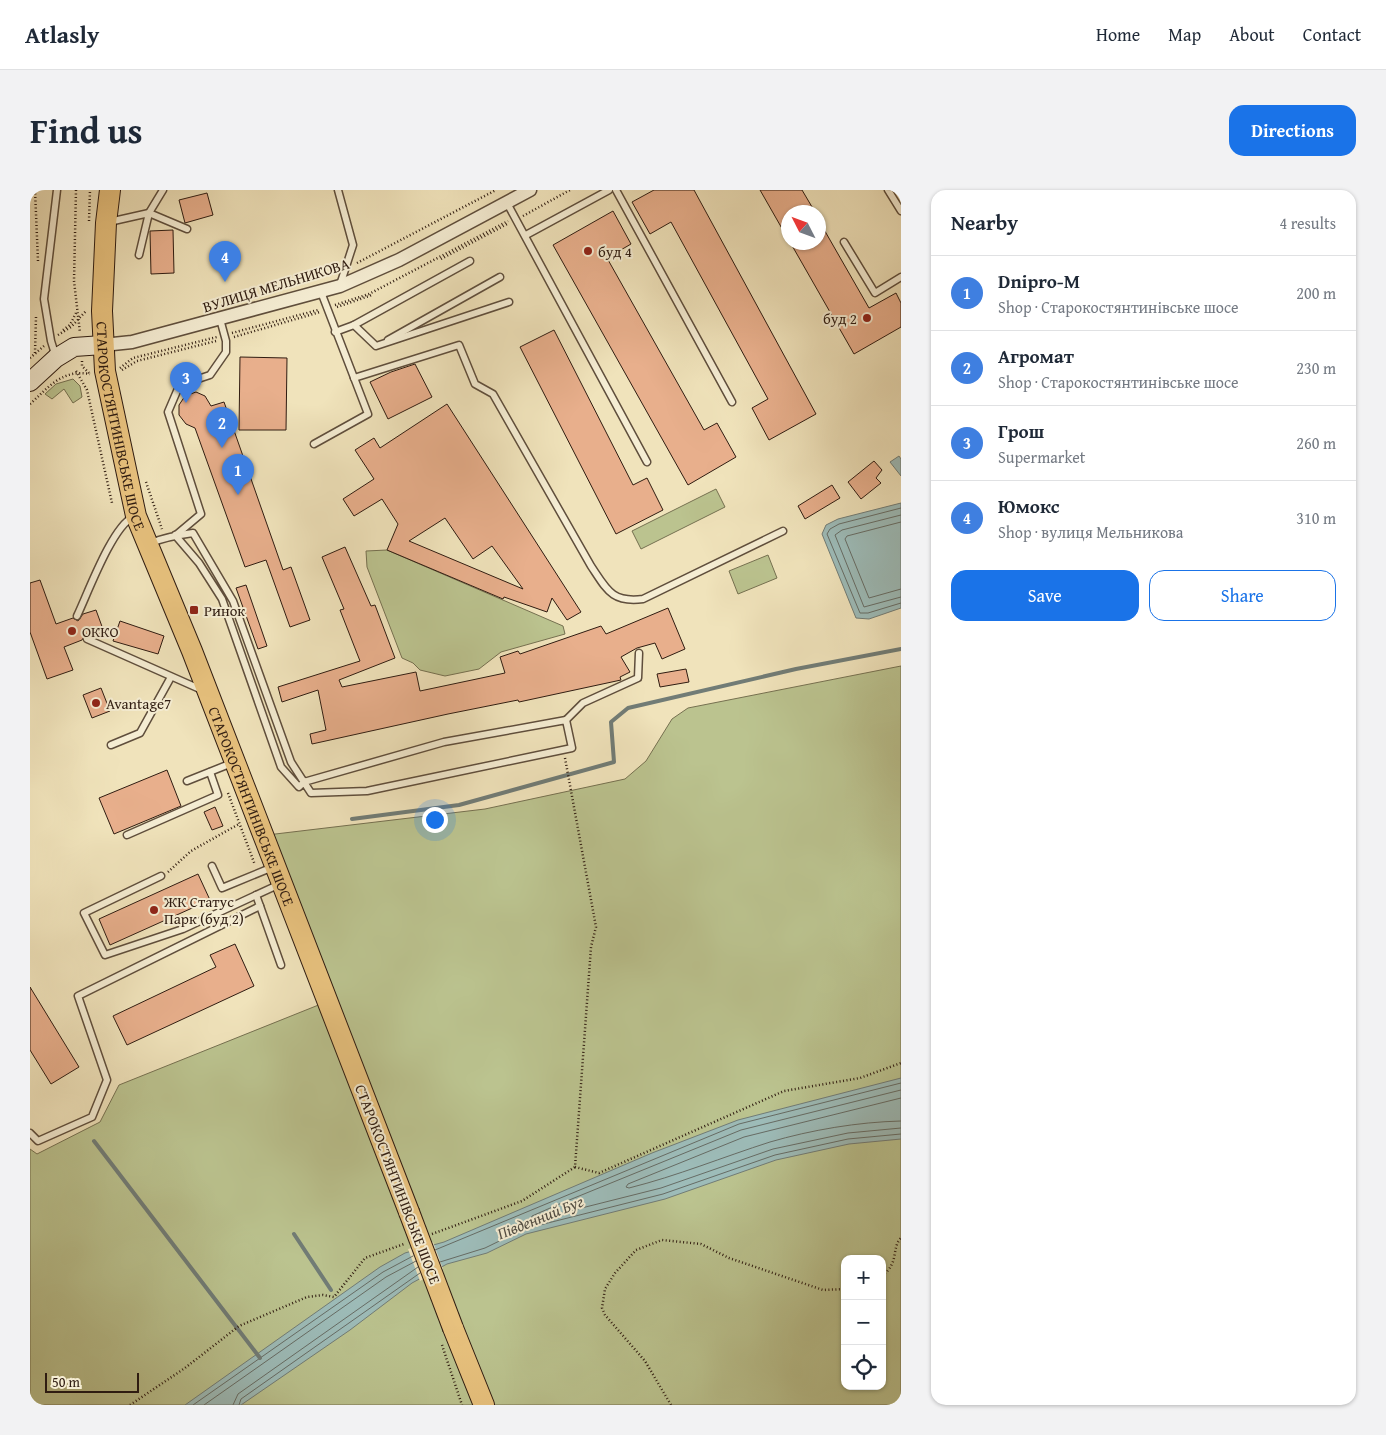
<!DOCTYPE html>
<meta charset="utf-8">
<style>
:root{--surface:#fff;--page:#f2f2f3;--text:#1f2937;--muted:#747a83;--line:#e0e1e3;--accent:#1a73e8}
body{margin:0;font-family:"Gentium Book Plus",serif;background:var(--page);color:var(--text)}
.controls{position:absolute;right:15px;bottom:15px;display:grid;overflow:hidden;border-radius:10px;box-shadow:0 1px 4px #0004}
.controls button{width:45px;height:45px;display:grid;place-items:center;padding:0;border:0;border-bottom:1px solid var(--line);background:var(--surface);color:var(--text);font:25px sans-serif}
.compass{position:absolute;left:751px;top:15px;width:45px;height:45px;border-radius:50%;background:var(--surface);box-shadow:0 1px 4px #0004;rotate:312deg}
.scale{position:absolute;left:15px;bottom:12px;width:94px;box-sizing:border-box;padding-left:5px;border:2px solid #2f1c11;border-top:0;font-size:14px;line-height:18px;white-space:nowrap;color:#2f1c11;-webkit-text-stroke:4px #f5edd3;paint-order:stroke}
.you{position:absolute;left:404px;top:629px;width:18px;height:18px;margin:-12px;border:4px solid #fff;border-radius:50%;background:#1a73e8;box-shadow:0 0 0 8px #1a73e833}
.badge{display:grid;place-items:center;width:32px;height:32px;border-radius:50%;background:var(--accent);color:#fff;font-size:16px;font-weight:700}
.pin{position:absolute;translate:-50% -41px;filter:drop-shadow(0 1px 2px #0008)}
.pin::after{content:'';position:absolute;top:26px;width:18px;height:15px;background:inherit;clip-path:polygon(0 0,100% 0,50% 100%)}
.list{margin:0;padding:0;list-style:none}
h2{display:flex;justify-content:space-between;align-items:center;height:65px;margin:0;padding:0 20px;font-size:21px}
h2 small{font-size:16px;font-weight:400;color:var(--muted)}
.list li{display:grid;grid-template-columns:32px 1fr auto;gap:15px;align-items:center;box-sizing:border-box;height:75px;padding:0 20px;border-top:1px solid var(--line)}
.list b{display:block;font-size:19px;white-space:nowrap}
.list p{margin:0;font-size:16px;white-space:nowrap;color:var(--muted)}
.list em{font-size:16px;font-style:normal;color:var(--muted)}
.actions{display:flex;gap:10px;padding:15px 20px}
.actions a{flex:1;padding:11px 0;border:1px solid var(--accent);border-radius:15px;text-align:center;font-size:18px;color:var(--accent)}
.actions .main{background:var(--accent);color:#fff}
.icon{flex:none;width:28px;height:28px;fill:none;stroke:currentColor;stroke-width:2;stroke-linecap:round;stroke-linejoin:round}
.map{position:relative;flex:none;width:871px;height:1215px;overflow:hidden;border-radius:15px}
header{display:flex;align-items:center;gap:30px;box-sizing:border-box;height:70px;padding:0 25px;background:var(--surface);border-bottom:1px solid var(--line)}
header strong{font-size:24px}
nav{display:flex;gap:28px;margin-inline-start:auto;font-size:18px}
.intro{display:flex;align-items:center;justify-content:space-between;box-sizing:border-box;height:120px;padding:0 30px}
h1{margin:0;font-size:35px}
.button{padding:12px 22px;border-radius:15px;background:var(--accent);color:#fff;font-size:18px;font-weight:700}
main{display:flex;gap:30px;padding:0 30px}
aside{flex:1;background:var(--surface);border-radius:15px;box-shadow:0 1px 4px #0004}
.map>svg:first-child{display:block}
</style>
<header>
<strong>Atlasly</strong>
<nav><a>Home</a><a>Map</a><a>About</a><a>Contact</a></nav>
</header>
<div class="intro"><h1>Find us</h1><a class="button">Directions</a></div>
<main>
<div class="map">
<svg width="871" height="1215" viewBox="0 0 871 1215">
<rect width="100%" height="100%" fill="#f0e3bb"/>
<filter id="stains"><feTurbulence type="fractalNoise" baseFrequency=".004" numOctaves="4"/><feColorMatrix values="0 0 0 0 .2 0 0 0 0 .09 0 0 0 0 .02 0 0 0 .5 -.17"/></filter>
<radialGradient id="worn" r=".72"><stop offset=".6" stop-color="#630" stop-opacity="0"/><stop offset="1" stop-color="#630" stop-opacity=".3"/></radialGradient>
<!-- green -->
<g fill="#bbc38f" stroke="#757050" fill-rule="evenodd">
<polygon points="43,189 50,196 52,207 43,213 34,199 22,209 15,204 26,194"/>
<polygon points="686,299 695,317 611,359 602,341"/>
<polygon points="357,360 533,436 535,444 471,462 449,479 415,486 390,480 383,473 372,468 337,377 336,361"/>
<polygon points="738,365 747,388 708,404 699,381"/>
<path d="M871 476V1215H460L237 645 455 619 595 589 616 571 642 529 658 518ZM815 1069H852V1196H815Z"/>
<polygon points="291,814 447,1215 0,1215 0,959 7,964 70,932 89,895"/>
</g>
<!-- water -->
<g fill="#9dbcb9" stroke="#717c76">
<polygon points="869,266 871,269 871,286 860,272"/>
<polygon points="871,313 871,418 839,429 826,428 792,344 796,335 808,329"/>
<polygon points="871,888 871,949 819,954 746,970 635,1009 496,1044 457,1063 417,1074 382,1093 320,1140 211,1215 155,1215 350,1077 375,1063 414,1052 622,963 708,930"/>
</g>
<!-- pier -->
<polygon fill="#f0e3bb" points="403,1052 413,1079 390,1091 378,1059"/>
<g fill="none" stroke-linecap="round" stroke-linejoin="round">
<!-- shore -->
<g stroke="#666c65" stroke-width="1">
<polyline points="871,318 809,334 800,339 797,344 830,423 838,423 871,413"/>
<polyline points="871,325 812,340 805,345 834,417 871,407"/>
<polyline points="871,332 817,346 815,349 839,408 871,399"/>
<polyline points="871,900 711,940 527,1015 502,1026 501,1029 504,1030 631,998 743,959 818,943 871,938"/>
<path d="M871 908 714 947 598 994 596 997 599 998C647 986 693 967 740 952 781 940 828 932 871 931"/>
<polyline points="405,1060 709,934 871,893"/>
<polyline points="410,1072 455,1058 494,1039 633,1004 745,965 818,949 871,944"/>
<polyline points="163,1215 353,1082 383,1066"/>
<polyline points="174,1215 356,1087 386,1071"/>
<polyline points="203,1215 208,1204 388,1077"/>
<polyline points="209,1215 211,1209 390,1083"/>
</g>
<!-- stream -->
<g stroke="#717c76" stroke-width="4">
<polyline points="322,629 429,615 584,572 581,532 598,518 766,479 871,459"/>
<polyline points="64,951 230,1168"/>
<polyline points="264,1044 301,1100"/>
</g>
</g>
<!-- building -->
<g fill="#e8af8c" stroke="#2f1c11" fill-rule="evenodd">
<polygon points="624,0 664,0 786,224 739,250 722,218 738,209 641,32 620,44 602,12"/>
<polygon points="730,0 772,0 785,22 758,22 758,49"/>
<polygon points="177,3 183,25 155,33 149,10"/>
<polygon points="583,21 601,54 577,68 674,240 687,233 706,267 658,295 523,55"/>
<polygon points="788,29 839,118 866,103 871,113 871,137 824,164 760,52 788,52"/>
<polygon points="143,40 144,83 121,84 120,41"/>
<polygon points="524,140 603,295 617,288 633,320 586,344 490,157"/>
<polygon points="210,167 257,168 256,240 209,240"/>
<polygon points="385,174 402,207 358,229 340,192 361,182"/>
<polygon points="166,202 175,206 181,216 194,212 253,380 261,377 280,430 260,437 236,370 215,377 165,238 156,234 149,225 149,215 155,206"/>
<path d="M417 214 551 422 537 430 522 408 517 422 474 407 473 409 357 360 368 334 352 309 324 326 313 309 344 289 325 260 344 248 350 258ZM415 328 443 369 462 356 493 399 379 351Z"/>
<polygon points="844,271 852,280 846,288 851,293 831,309 818,292"/>
<polygon points="802,295 810,308 775,329 768,316"/>
<polygon points="315,357 341,416 345,415 365,468 309,490 312,497 386,482 390,501 475,483 470,467 488,461 490,464 571,436 576,444 638,418 655,459 632,469 625,453 607,458 591,467 600,482 590,487 591,490 489,512 488,510 418,524 282,554 280,544 296,540 288,500 252,512 248,497 330,471 310,420 314,419 292,367"/>
<polygon points="10,390 26,434 43,428 48,431 53,424 66,420 74,442 63,446 56,444 52,450 34,457 43,480 17,489 0,442 0,393"/>
<polygon points="216,395 237,456 228,459 206,398"/>
<polygon points="90,431 134,446 128,464 83,451"/>
<polygon points="656,479 659,492 630,497 627,484"/>
<polygon points="71,498 80,521 62,528 53,505"/>
<polygon points="137,580 151,616 84,644 69,608"/>
<polygon points="185,617 193,636 182,640 174,622"/>
<polygon points="168,684 180,710 80,755 69,729"/>
<polygon points="205,754 224,796 97,855 83,826 186,777 180,765"/>
<polygon points="0,797 49,877 21,894 0,860"/>
</g>
<g fill="none" stroke-linecap="round" stroke-linejoin="round">
<!-- lane casing -->
<g stroke="#5f4e3c" stroke-width="9">
<g id="lane">
<polyline points="133,0 119,23 157,39"/>
<polyline points="308,0 323,55 310,95"/>
<polyline points="586,0 702,212"/>
<polyline points="858,0 871,21"/>
<polyline points="477,13 617,272"/>
<polyline points="79,32 119,23 109,65"/>
<polyline points="496,45 579,0"/>
<polyline points="814,52 845,103 871,87"/>
<polyline points="324,135 440,71"/>
<polyline points="305,142 324,135 346,156 479,112"/>
<polyline points="358,150 470,87"/>
<polyline points="26,167 21,151 14,109 27,0"/>
<path d="M324 188 429 155 445 194 463 204 561 376C577 400 582 413 613 409L753 341"/>
<polyline points="284,254 338,224 291,102"/>
<polyline points="146,345 171,324 138,222 147,201 162,191 180,185 196,162 196,151 190,129"/>
<path d="M121 353C135 347 148 345 163 343L203 411 261 572 281 603 337 601 542 558 536 530 414 552 274 592 269 597 251 577 192 409 169 373 145 345"/>
<path d="M47 426C58 403 82 337 103 327"/>
<polyline points="57,449 172,500"/>
<polyline points="536,530 553,513 608,488 609,463"/>
<polyline points="81,555 110,543 141,487"/>
<polyline points="157,591 202,573"/>
<polyline points="97,645 188,605 180,582"/>
<polyline points="182,676 192,698 243,677"/>
<polyline points="131,686 54,723 75,765 153,739 250,694"/>
<polyline points="230,716 251,775"/>
<polyline points="0,943 8,951 62,927 77,890 48,806 230,716 226,705"/>
</g>
</g>
<!-- street casing -->
<g stroke="#5f4e3c" stroke-width="15">
<polyline id="street" points="73,155 102,152 310,96 369,70 500,0"/>
</g>
<!-- secondary casing -->
<g stroke="#2f1c11" stroke-width="20">
<polyline id="secondary" points="0,192 26,168 44,157 73,155"/>
</g>
<!-- primary casing -->
<g stroke="#2f1c11" stroke-width="22">
<g id="primary">
<path id="s1" d="M80 0 76 33 72 121 75 181 106 326 162 461 379 1022"/>
<polyline points="423,1138 454,1215"/>
</g>
</g>
<!-- path -->
<g stroke="#2f1c11" stroke-width="2.5" stroke-dasharray="1 2.5" stroke-linecap="butt">
<polyline points="5,0 8,71"/>
<polyline points="46,0 44,91 50,143"/>
<polyline points="493,26 540,0"/>
<polyline points="59,31 60,0"/>
<polyline points="411,69 479,33"/>
<polyline points="327,73 466,0"/>
<polyline points="283,89 304,83"/>
<polyline points="305,115 339,104 478,31"/>
<polyline points="307,117 342,105"/>
<polyline points="33,140 40,135 47,121"/>
<polyline points="202,143 288,120"/>
<polyline points="28,145 41,137 56,121"/>
<polyline points="204,147 290,122"/>
<polyline points="5,163 6,127"/>
<polyline points="0,168 14,156"/>
<polyline points="52,171 52,176 59,183"/>
<polyline points="90,178 103,168 187,147"/>
<polyline points="92,180 107,171 186,151"/>
<polyline points="46,181 57,200 82,313"/>
<path d="M0 214C19 197 32 179 60 184"/>
<polyline points="116,292 132,339"/>
<polyline points="535,568 566,737 561,757 545,977 569,983 754,901 830,888 871,873"/>
<polyline points="198,603 225,675"/>
<polyline points="138,682 161,661 209,634"/>
<polyline points="402,1044 492,1011 545,977"/>
<path d="M852 1086C870 1072 861 1058 871 1048"/>
<polyline points="412,1155 432,1215"/>
<polyline points="100,1215 155,1178 209,1136 277,1107 293,1105 304,1107 335,1068 374,1054"/>
<polyline points="641,1215 615,1171 575,1125 572,1118 575,1099 585,1083 606,1060 632,1050 671,1054 699,1068 793,1100 815,1099"/>
</g>
<!-- lane -->
<use href="#lane" stroke="#f5edd3" stroke-width="6"/>
<!-- street -->
<use href="#street" stroke="#f5edd3" stroke-width="12"/>
<!-- secondary -->
<use href="#secondary" stroke="#f5edd3" stroke-width="18"/>
<!-- primary -->
<use href="#primary" stroke="#e8c27e" stroke-width="20"/>
<!-- primary-bridge casing -->
<g stroke="#2f1c11" stroke-width="22" stroke-linecap="butt">
<polyline id="primary-bridge" points="379,1022 423,1138"/>
</g>
<!-- primary-bridge -->
<use href="#primary-bridge" stroke="#e8c27e" stroke-width="20"/>
</g>
<!-- markers -->
<g fill="#8f2418" stroke="#f5edd3" stroke-width="2">
<circle cx="558" cy="61" r="5"/>
<circle cx="837" cy="128" r="5"/>
<rect x="159" y="415" width="10" height="10" rx="2.5"/>
<circle cx="42" cy="441" r="5"/>
<circle cx="66" cy="513" r="5"/>
<circle cx="124" cy="720" r="5"/>
</g>
<g text-anchor="middle" dominant-baseline="central" stroke-width="4" stroke-linejoin="round" paint-order="stroke">
<!-- poi labels -->
<g font-size="15" fill="#2f1c11" stroke="#f5edd3" text-anchor="start">
<text x="568" y="61">буд 4</text>
<text x="827" y="128" text-anchor="end">буд 2</text>
<text x="174" y="420">Ринок</text>
<text x="52" y="441">ОККО</text>
<text x="76" y="513">Avantage7</text>
<text x="134" y="711">ЖК Статус<tspan x="134" dy="17">Парк (буд 2)</tspan></text>
</g>
<!-- street labels -->
<g font-size="15" fill="#2f1c11" stroke="#f5edd3">
<text transform="translate(246 95) rotate(-17)">ВУЛИЦЯ МЕЛЬНИКОВА</text>
<text stroke="none"><textPath href="#s1" startOffset="238">СТАРОКОСТЯНТИНІВСЬКЕ ШОСЕ</textPath></text>
<text stroke="none"><textPath href="#s1" startOffset="642">СТАРОКОСТЯНТИНІВСЬКЕ ШОСЕ</textPath></text>
<text transform="translate(368 994) rotate(69)">СТАРОКОСТЯНТИНІВСЬКЕ ШОСЕ</text>
</g>
<!-- water labels -->
<g font-size="16" font-style="italic" fill="#504c43" stroke="#f5edd3">
<text transform="translate(510 1027) rotate(-22)">Південний Буг</text>
</g>
</g>
<rect width="100%" height="100%" filter="url(#stains)"/>
<rect width="100%" height="100%" fill="url(#worn)"/>
</svg>
<div class="controls">
<button>+</button>
<button>−</button>
<button><svg class="icon" aria-label="locate" viewBox="0 0 24 24"><circle cx="12" cy="12" r="6"/><path d="M12 2v4M12 18v4M2 12h4M18 12h4"/></svg></button>
</div>
<svg class="compass" viewBox="-18 -18 36 36"><path d="M0-13l5 13h-10z" fill="#e53935"/><path d="M0 13l5-13h-10z" fill="#747a83"/></svg>
<div class="scale">50 m</div>
<div class="you"></div>
<div class="pin badge" style="left:208px;top:305px;background:#3f7fe0">1</div>
<div class="pin badge" style="left:192px;top:258px;background:#3f7fe0">2</div>
<div class="pin badge" style="left:156px;top:213px;background:#3f7fe0">3</div>
<div class="pin badge" style="left:195px;top:92px;background:#3f7fe0">4</div>
</div>
<aside>
<h2>Nearby<small>4 results</small></h2>
<ul class="list">
<li><span class="badge" style="background:#3f7fe0">1</span><div><b>Dnipro-M</b><p>Shop · Старокостянтинівське шосе</p></div><em>200 m</em></li>
<li><span class="badge" style="background:#3f7fe0">2</span><div><b>Агромат</b><p>Shop · Старокостянтинівське шосе</p></div><em>230 m</em></li>
<li><span class="badge" style="background:#3f7fe0">3</span><div><b>Грош</b><p>Supermarket</p></div><em>260 m</em></li>
<li><span class="badge" style="background:#3f7fe0">4</span><div><b>Юмокс</b><p>Shop · вулиця Мельникова</p></div><em>310 m</em></li>
</ul>
<div class="actions"><a class="main">Save</a><a>Share</a></div>
</aside>
</main>
